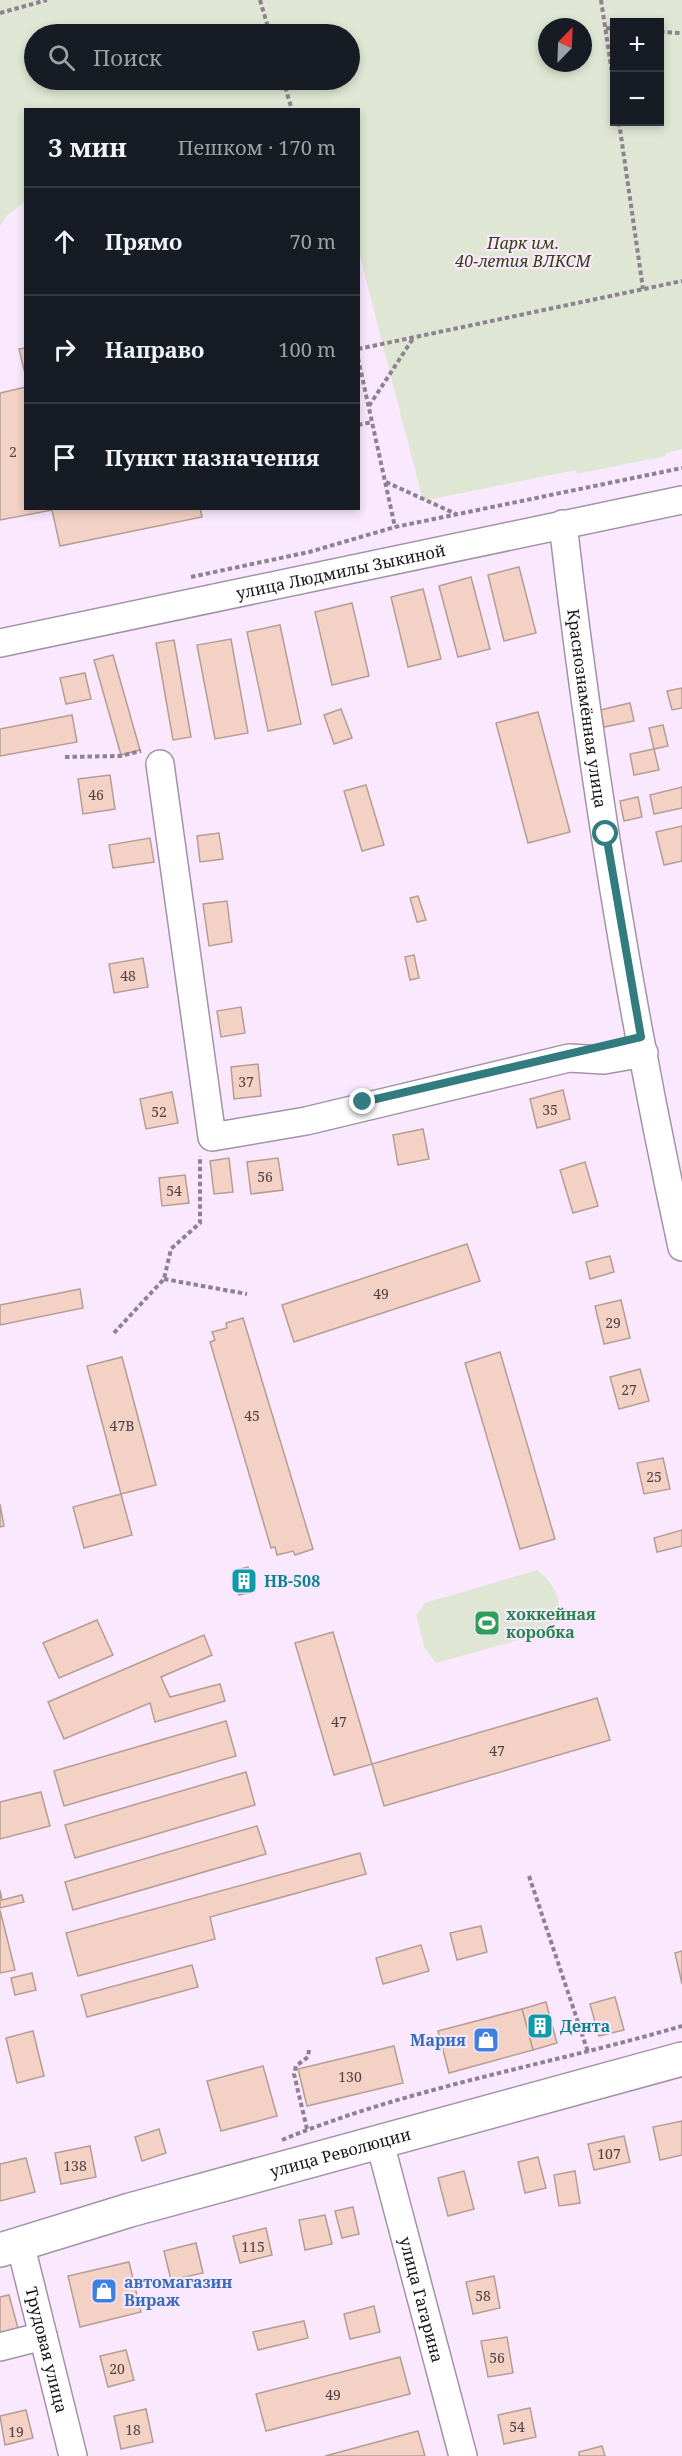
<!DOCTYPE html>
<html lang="ru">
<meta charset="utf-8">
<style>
:root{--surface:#171b24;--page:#20242c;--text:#f1f3f6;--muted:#9ea1a6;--line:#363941}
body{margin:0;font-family:"Noto Serif",serif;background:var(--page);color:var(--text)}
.controls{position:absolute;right:18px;top:18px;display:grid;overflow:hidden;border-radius:0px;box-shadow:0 3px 9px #0003}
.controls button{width:54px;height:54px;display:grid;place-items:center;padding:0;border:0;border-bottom:2px solid var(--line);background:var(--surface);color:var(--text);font:30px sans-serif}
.compass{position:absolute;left:538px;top:18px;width:54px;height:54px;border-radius:50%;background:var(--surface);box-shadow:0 3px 9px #0003;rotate:23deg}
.stop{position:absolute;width:18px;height:18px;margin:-14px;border:4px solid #327b7e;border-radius:50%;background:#fff}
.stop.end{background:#327b7e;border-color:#fff;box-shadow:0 2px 6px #0008}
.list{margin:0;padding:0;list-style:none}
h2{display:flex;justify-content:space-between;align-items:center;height:78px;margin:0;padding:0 24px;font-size:26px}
h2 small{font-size:20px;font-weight:400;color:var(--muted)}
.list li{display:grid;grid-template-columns:39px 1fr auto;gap:18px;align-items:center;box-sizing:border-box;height:108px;padding:0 24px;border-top:2px solid var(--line)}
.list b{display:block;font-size:22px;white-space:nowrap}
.list em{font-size:20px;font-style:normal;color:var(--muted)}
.icon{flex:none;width:33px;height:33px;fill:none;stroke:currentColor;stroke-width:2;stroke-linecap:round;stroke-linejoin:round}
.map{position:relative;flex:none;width:682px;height:2456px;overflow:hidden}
.search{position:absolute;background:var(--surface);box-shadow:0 3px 9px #0003;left:24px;top:24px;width:336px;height:66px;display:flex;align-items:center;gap:15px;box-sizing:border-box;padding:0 21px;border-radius:33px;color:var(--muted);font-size:22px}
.panel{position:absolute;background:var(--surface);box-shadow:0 3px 9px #0003;left:24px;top:108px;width:336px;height:402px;border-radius:0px}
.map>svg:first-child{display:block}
</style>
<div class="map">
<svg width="682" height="2456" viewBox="0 0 682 2456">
<rect width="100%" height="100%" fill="#fae9fe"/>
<!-- green -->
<g fill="#dfe6d3" fill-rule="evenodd">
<path d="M0 0H682V449L666 453V456L577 474 576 470 423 501 359 252 358 110H26L25 202 6 216 0 227ZM614 22H660V122H614ZM547 27H583V63H547ZM34 34H350V80H34Z"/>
<path d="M537 1570C558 1586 564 1606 555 1630L436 1663 425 1649 416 1615 425 1603Z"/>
</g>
<!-- building -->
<g fill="#f3d1c4" stroke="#b69d94" stroke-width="1.5">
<polygon points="26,348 26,378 19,349"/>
<polygon points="26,387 26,508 200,508 202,517 60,546 52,510 0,520 0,393"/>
<polygon points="519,567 536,633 504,641 488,575"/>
<polygon points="471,577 490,649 458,657 439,586"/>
<polygon points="423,589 441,659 408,667 391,597"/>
<polygon points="352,603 369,676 332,685 315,612"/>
<polygon points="280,625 301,724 268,731 247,632"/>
<polygon points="231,639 248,733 215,739 197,645"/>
<polygon points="174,640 191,737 173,740 156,643"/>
<polygon points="113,655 140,750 121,755 94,660"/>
<polygon points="85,673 91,699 66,704 60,678"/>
<polygon points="682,688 682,708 672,710 667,691"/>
<polygon points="630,703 634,721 604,727 600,710"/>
<polygon points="341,709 352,738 334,744 324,715"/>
<polygon points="538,712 570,832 528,843 496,723"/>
<polygon points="72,715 77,742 0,756 0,729"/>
<polygon points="663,725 668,746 654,749 649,728"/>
<polygon points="654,749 659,770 634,775 630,754"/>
<polygon points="110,775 115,809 83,814 78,779"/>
<polygon points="366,785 384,845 362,851 344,791"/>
<polygon points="682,787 682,808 654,814 650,795"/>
<polygon points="638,797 642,817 624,821 620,801"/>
<polygon points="682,826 682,861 664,865 656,832"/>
<polygon points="219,833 223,859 200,862 197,836"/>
<polygon points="150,838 154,862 113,868 109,845"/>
<polygon points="418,896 426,920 417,922 410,898"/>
<polygon points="227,901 232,942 209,946 203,904"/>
<polygon points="414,955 419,978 410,980 405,957"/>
<polygon points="143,958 148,987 114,993 109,964"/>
<polygon points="241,1007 245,1033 221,1037 217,1011"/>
<polygon points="258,1064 261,1096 234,1099 231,1067"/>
<polygon points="563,1090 570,1119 537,1128 530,1099"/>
<polygon points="172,1092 178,1123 146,1129 140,1099"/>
<polygon points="423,1129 429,1159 398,1165 393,1135"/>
<polygon points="229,1158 233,1192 214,1194 210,1161"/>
<polygon points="278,1158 283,1190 251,1194 247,1162"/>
<polygon points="585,1162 598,1206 573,1213 560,1170"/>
<polygon points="185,1175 189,1203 162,1206 159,1178"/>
<polygon points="467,1244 480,1281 294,1342 282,1305"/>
<polygon points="610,1256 614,1272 590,1279 586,1262"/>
<polygon points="80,1289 83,1308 0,1325 0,1305"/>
<polygon points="621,1300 630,1338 604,1344 595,1306"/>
<polygon points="243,1318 313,1549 295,1555 293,1551 277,1555 275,1547 271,1548 210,1342 215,1340 212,1332 227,1328 226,1323"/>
<polygon points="500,1352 555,1539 520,1549 465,1363"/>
<polygon points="122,1357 156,1485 121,1494 87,1366"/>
<polygon points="640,1369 649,1401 619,1409 610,1377"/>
<polygon points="663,1458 670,1489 644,1494 637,1463"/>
<polygon points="121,1494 132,1535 84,1548 73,1507"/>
<polygon points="0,1504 4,1526 0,1527"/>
<polygon points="682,1530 682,1546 657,1552 654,1538"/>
<polygon points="248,1567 255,1591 239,1595 233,1571"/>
<polygon points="97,1620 113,1655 59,1678 43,1643"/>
<polygon points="333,1632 372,1764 334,1775 295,1643"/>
<polygon points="204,1635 212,1655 161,1677 170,1697 220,1684 225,1701 155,1722 150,1703 64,1739 48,1702"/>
<polygon points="597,1698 610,1740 384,1806 372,1764"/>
<polygon points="226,1721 236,1756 64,1806 54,1771"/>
<polygon points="246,1772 255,1805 75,1858 65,1825"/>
<polygon points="41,1792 50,1826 0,1839 0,1802"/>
<polygon points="257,1826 266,1854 73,1910 65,1882"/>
<polygon points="360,1853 366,1874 210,1917 215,1939 78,1976 66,1933"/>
<polygon points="0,1890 2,1900 22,1895 24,1902 0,1908"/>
<polygon points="0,1910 15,1970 0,1973"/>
<polygon points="481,1926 487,1952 457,1960 450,1933"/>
<polygon points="421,1945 429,1971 383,1984 376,1958"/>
<polygon points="682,1951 682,1984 675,1953"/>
<polygon points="192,1965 198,1987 87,2017 81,1995"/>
<polygon points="32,1973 36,1990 15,1995 11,1978"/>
<polygon points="615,1997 624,2030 599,2036 590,2004"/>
<polygon points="546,2002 557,2043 533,2050 522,2009"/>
<polygon points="522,2009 533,2050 449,2073 438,2031"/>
<polygon points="33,2031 44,2076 17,2083 6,2038"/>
<polygon points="394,2046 403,2083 307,2106 298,2069"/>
<polygon points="263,2066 277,2116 221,2131 207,2081"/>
<polygon points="682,2121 682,2155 660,2160 653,2127"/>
<polygon points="159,2129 166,2153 142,2161 135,2137"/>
<polygon points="624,2136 630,2162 594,2170 588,2144"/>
<polygon points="90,2146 96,2177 61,2184 55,2153"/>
<polygon points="538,2157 546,2188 525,2193 518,2162"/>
<polygon points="26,2158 35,2192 0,2201 0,2164"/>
<polygon points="464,2171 474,2209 448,2216 438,2178"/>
<polygon points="575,2171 580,2203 559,2206 554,2175"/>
<polygon points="353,2207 359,2234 342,2238 335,2211"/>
<polygon points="325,2215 332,2244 305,2250 299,2220"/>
<polygon points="266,2228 272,2255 240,2263 233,2236"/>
<polygon points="196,2243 203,2273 171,2280 164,2251"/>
<polygon points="129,2262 141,2312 80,2327 68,2276"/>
<polygon points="494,2276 500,2308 473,2314 466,2282"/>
<polygon points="9,2295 19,2332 0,2337 0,2297"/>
<polygon points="374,2306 380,2332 350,2339 344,2314"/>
<polygon points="304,2321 308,2338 258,2350 253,2332"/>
<polygon points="507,2337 513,2373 488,2377 481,2341"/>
<polygon points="126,2350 134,2380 108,2387 100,2356"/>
<polygon points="400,2357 410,2394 266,2431 256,2394"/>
<polygon points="530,2408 536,2437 504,2444 498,2415"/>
<polygon points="146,2409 153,2442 121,2449 114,2416"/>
<polygon points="26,2410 33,2438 5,2445 0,2416"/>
<polygon points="418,2431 425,2456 325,2456 351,2449"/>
<polygon points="602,2446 605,2456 579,2456 579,2452"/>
</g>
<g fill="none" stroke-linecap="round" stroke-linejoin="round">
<!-- minor casing -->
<g stroke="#a293a6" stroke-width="30">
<g id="minor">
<path id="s1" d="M563 524C591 766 630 1009 682 1247"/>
<path id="s2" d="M0 643 682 500"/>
<polyline points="160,764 212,1137 306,1121 569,1058 604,1060 644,1053"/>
<path id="s3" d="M380 2143 463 2456"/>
<path id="s4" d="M20 2243 73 2456"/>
<polyline points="0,2347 43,2336"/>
</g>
</g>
<!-- major casing -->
<g stroke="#a293a6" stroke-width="36">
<g id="major">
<path id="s5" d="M0 2250 130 2210 682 2059"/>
</g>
</g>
<!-- path -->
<g stroke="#8e8291" stroke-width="4" stroke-dasharray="4.5 3" stroke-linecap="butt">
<polyline points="260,0 270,34"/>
<polyline points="601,0 614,86"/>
<polyline points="0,13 47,0"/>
<polyline points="606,28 614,29"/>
<polyline points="660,32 682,33"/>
<polyline points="283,80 292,110"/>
<polyline points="619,122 643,289"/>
<polyline points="358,349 682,281"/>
<polyline points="358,358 395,527"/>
<polyline points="369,406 414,337"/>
<polyline points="358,425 372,422"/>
<polyline points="386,482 456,514"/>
<polyline points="191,577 309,552 395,527 682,468"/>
<polyline points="65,757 120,756 141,751"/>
<polyline points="164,1279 247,1294"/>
<polyline points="114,1333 164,1279 171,1249 200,1223 200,1156"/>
<polyline points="529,1876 588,2052"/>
<polyline points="307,2129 294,2074 296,2066 308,2057 309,2050"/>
<path d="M282 2140C410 2087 549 2065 682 2026"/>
</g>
<!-- minor -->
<use href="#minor" stroke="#fff" stroke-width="27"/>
<!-- major -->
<use href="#major" stroke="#fff" stroke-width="33"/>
</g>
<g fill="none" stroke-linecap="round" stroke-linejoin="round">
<!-- route -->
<polyline stroke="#327b7e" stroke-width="8" points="363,1102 641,1037 606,834"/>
</g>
<!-- icons -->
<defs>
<g id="building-square" transform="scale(1.35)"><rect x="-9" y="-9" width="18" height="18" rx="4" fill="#0f9aa8" stroke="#fae9fe"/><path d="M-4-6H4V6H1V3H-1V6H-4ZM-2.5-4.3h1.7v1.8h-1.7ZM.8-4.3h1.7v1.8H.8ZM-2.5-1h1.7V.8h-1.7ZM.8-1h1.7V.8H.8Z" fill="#fff"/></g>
<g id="stadium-square" transform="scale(1.35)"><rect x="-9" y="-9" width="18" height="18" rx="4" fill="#2e9e5b" stroke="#fae9fe"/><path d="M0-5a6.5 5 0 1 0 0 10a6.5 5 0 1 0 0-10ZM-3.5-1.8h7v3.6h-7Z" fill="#fff"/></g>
<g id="shop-square" transform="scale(1.35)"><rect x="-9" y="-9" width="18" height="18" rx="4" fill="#3f7fe0" stroke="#fae9fe"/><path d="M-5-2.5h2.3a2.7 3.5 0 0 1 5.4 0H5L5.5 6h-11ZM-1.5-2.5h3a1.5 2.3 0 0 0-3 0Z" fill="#fff"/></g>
</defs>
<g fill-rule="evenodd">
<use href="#building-square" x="244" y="1581"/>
<use href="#stadium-square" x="487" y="1623"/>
<use href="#building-square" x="540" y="2026"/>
<use href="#shop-square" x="486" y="2040"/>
<use href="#shop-square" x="104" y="2291"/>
</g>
<g text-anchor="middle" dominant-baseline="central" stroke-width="4.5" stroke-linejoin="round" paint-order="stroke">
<!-- number labels -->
<g font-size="14" fill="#504244">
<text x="13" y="451">2</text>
<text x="96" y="794">46</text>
<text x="128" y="975">48</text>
<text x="246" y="1081">37</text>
<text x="550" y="1109">35</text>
<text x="159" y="1111">52</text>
<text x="265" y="1176">56</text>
<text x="174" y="1190">54</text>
<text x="381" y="1293">49</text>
<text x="613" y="1322">29</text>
<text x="629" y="1389">27</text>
<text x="252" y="1415">45</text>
<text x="122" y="1425">47В</text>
<text x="654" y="1476">25</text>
<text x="339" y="1721">47</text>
<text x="497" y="1750">47</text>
<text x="350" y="2076">130</text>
<text x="609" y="2153">107</text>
<text x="75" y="2165">138</text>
<text x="253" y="2246">115</text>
<text x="483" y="2295">58</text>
<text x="497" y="2357">56</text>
<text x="117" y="2368">20</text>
<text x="333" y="2394">49</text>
<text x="517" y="2426">54</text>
<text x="133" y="2429">18</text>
<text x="16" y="2431">19</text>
</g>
<!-- park labels -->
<g font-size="16" font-style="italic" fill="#344010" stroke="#fae9fe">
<text x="523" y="243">Парк им.<tspan x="523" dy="18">40-летия ВЛКСМ</tspan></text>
</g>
<!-- street labels -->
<g font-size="16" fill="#19131a" stroke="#fae9fe">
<text stroke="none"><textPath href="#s2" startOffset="348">улица Людмилы Зыкиной</textPath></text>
<text stroke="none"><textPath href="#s1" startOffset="186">Краснознамённая улица</textPath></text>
<text stroke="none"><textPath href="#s5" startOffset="354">улица Революции</textPath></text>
<text stroke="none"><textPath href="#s3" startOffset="162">улица Гагарина</textPath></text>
<text stroke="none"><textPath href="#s4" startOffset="110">Трудовая улица</textPath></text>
</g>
<!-- culture labels -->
<g font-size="16" font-weight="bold" fill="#0d838f" stroke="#fae9fe" text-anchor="start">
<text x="264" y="1581">НВ-508</text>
<text x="560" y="2026">Дента</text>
</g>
<!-- leisure labels -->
<g font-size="16" font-weight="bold" fill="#27864d" stroke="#fae9fe" text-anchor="start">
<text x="506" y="1614">хоккейная<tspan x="506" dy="18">коробка</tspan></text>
</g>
<!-- shop labels -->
<g font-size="16" font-weight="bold" fill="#366cbe" stroke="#fae9fe" text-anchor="end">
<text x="466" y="2040">Мария</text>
<text x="124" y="2282" text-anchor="start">автомагазин<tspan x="124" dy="18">Вираж</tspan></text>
</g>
</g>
</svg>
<div class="controls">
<button>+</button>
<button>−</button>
</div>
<svg class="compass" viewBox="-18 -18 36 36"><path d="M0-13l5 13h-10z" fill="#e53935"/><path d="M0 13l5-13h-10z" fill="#9ea1a6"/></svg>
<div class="stop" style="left:606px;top:834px"></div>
<div class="stop end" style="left:363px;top:1102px"></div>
<div class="search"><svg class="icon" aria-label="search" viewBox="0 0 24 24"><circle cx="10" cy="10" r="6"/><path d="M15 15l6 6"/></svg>Поиск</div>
<section class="panel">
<h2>3 мин<small>Пешком · 170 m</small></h2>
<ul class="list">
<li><svg class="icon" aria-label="ahead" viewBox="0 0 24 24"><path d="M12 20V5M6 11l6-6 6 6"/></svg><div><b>Прямо</b></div><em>70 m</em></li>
<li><svg class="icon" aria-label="right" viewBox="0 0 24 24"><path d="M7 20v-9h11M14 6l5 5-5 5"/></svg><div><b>Направо</b></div><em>100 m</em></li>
<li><svg class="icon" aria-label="arrive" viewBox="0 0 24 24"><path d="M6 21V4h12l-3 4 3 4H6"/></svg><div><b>Пункт назначения</b></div></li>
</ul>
</section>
</div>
